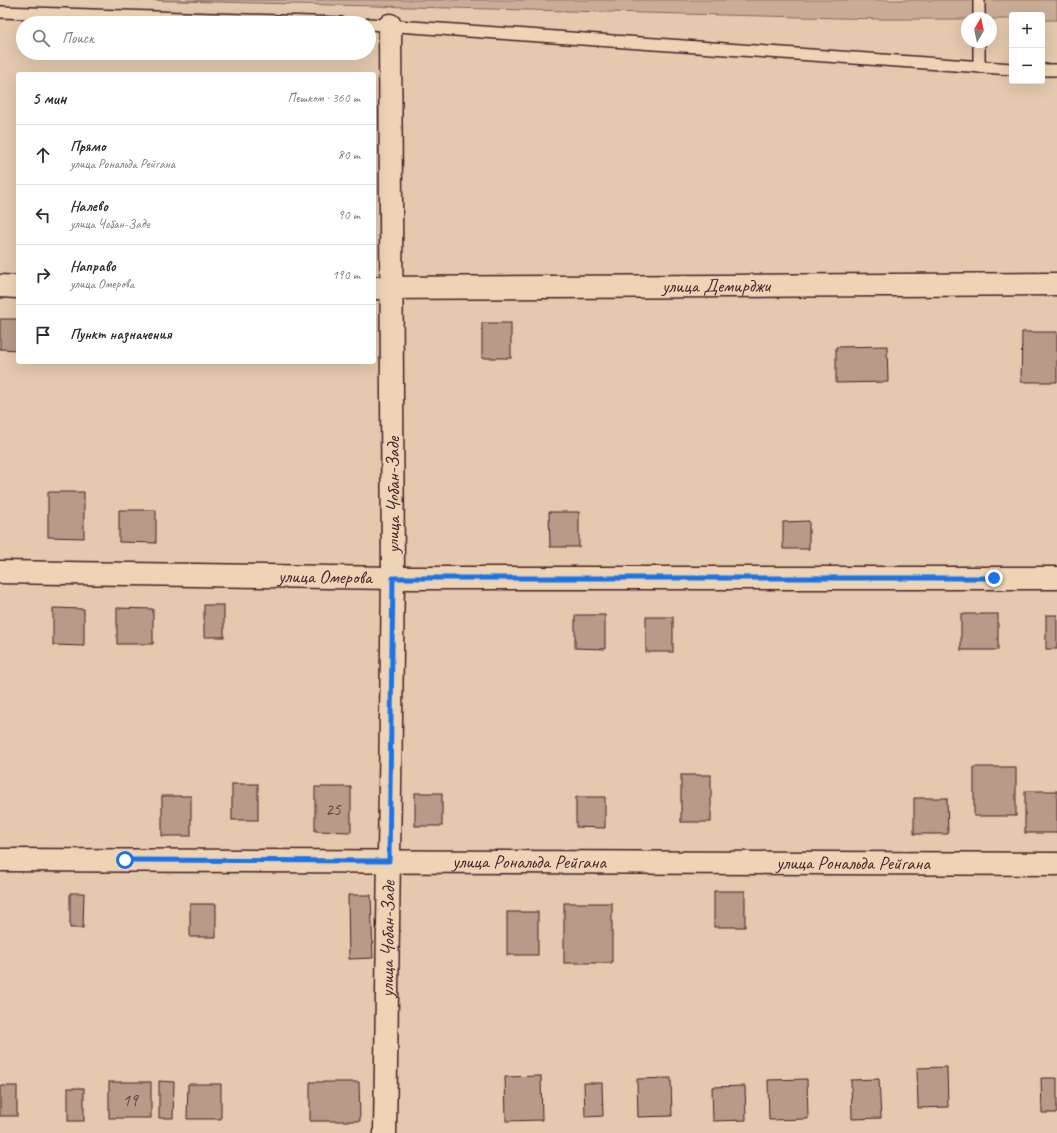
<!DOCTYPE html>
<html lang="ru">
<meta charset="utf-8">
<style>
:root{--surface:#fff;--page:#f7f7f7;--text:#2b2b33;--muted:#7c7c81;--line:#e1e1e2}
body{margin:0;font-family:Caveat,sans-serif;background:var(--page);color:var(--text)}
.controls{position:absolute;right:12px;top:12px;display:grid;overflow:hidden;border-radius:4px;box-shadow:0 4px 16px #0002}
.controls button{width:36px;height:36px;display:grid;place-items:center;padding:0;border:0;border-bottom:1px solid var(--line);background:var(--surface);color:var(--text);font:20px sans-serif}
.compass{position:absolute;left:961px;top:12px;width:36px;height:36px;border-radius:50%;background:var(--surface);box-shadow:0 4px 16px #0002;rotate:9deg}
.stop{position:absolute;width:12px;height:12px;margin:-9px;border:3px solid #1a73e8;border-radius:50%;background:#fff}
.stop.end{background:#1a73e8;border-color:#fff;box-shadow:0 1px 4px #0008}
.list{margin:0;padding:0;list-style:none}
h2{display:flex;justify-content:space-between;align-items:center;height:52px;margin:0;padding:0 16px;font-size:17px}
h2 small{font-size:13px;font-weight:400;color:var(--muted)}
.list li{display:grid;grid-template-columns:26px 1fr auto;gap:12px;align-items:center;box-sizing:border-box;height:60px;padding:0 16px;border-top:1px solid var(--line)}
.list b{display:block;font-size:15px;white-space:nowrap}
.list p{margin:0;font-size:13px;white-space:nowrap;color:var(--muted)}
.list em{font-size:13px;font-style:normal;color:var(--muted)}
.icon{flex:none;width:22px;height:22px;fill:none;stroke:currentColor;stroke-width:2;stroke-linecap:round;stroke-linejoin:round}
.map{position:relative;flex:none;width:1057px;height:1133px;overflow:hidden}
.search{position:absolute;background:var(--surface);box-shadow:0 4px 16px #0002;left:16px;top:16px;width:360px;height:44px;display:flex;align-items:center;gap:10px;box-sizing:border-box;padding:0 14px;border-radius:22px;color:var(--muted);font-size:15px}
.panel{position:absolute;background:var(--surface);box-shadow:0 4px 16px #0002;left:16px;top:72px;width:360px;height:292px;border-radius:4px}
.map>svg:first-child{display:block}
</style>
<div class="map">
<svg width="1057" height="1133" viewBox="0 0 1057 1133">
<rect width="100%" height="100%" fill="#e3c9ad"/>
<filter id="ink" filterUnits="userSpaceOnUse"><feTurbulence type="fractalNoise" baseFrequency=".025" numOctaves="2"/><feDisplacementMap in="SourceGraphic" scale="8" xChannelSelector="R" yChannelSelector="G"/><feConvolveMatrix kernelMatrix="1 2 1 2 8 2 1 2 1" color-interpolation-filters="sRGB"/></filter>
<g filter="url(#ink)">
<!-- green -->
<polygon fill="#caad97" stroke="#8a6661" points="137,0 1057,0 1057,20 1042,20 1042,15 1012,15 1012,19 880,19"/>
<!-- building -->
<g fill="#b89a88" stroke="#4a1f2b">
<polygon points="0,319 18,319 18,350 0,349"/>
<rect x="482" y="323" width="29" height="35"/>
<polygon points="1022,332 1057,332 1057,382 1021,382"/>
<polygon points="887,346 888,382 836,383 836,347"/>
<polygon points="48,492 84,492 84,538 48,537"/>
<polygon points="119,510 156,510 156,543 119,542"/>
<polygon points="549,512 579,512 579,547 550,547"/>
<polygon points="809,521 809,549 783,549 783,522"/>
<rect x="204" y="605" width="20" height="32"/>
<polygon points="53,608 84,609 84,646 53,645"/>
<polygon points="117,608 153,609 153,644 117,644"/>
<rect x="961" y="614" width="37" height="36"/>
<polygon points="575,615 605,615 605,649 575,648"/>
<rect x="1046" y="615" width="11" height="34"/>
<rect x="646" y="617" width="27" height="35"/>
<rect x="974" y="767" width="42" height="49"/>
<rect x="681" y="775" width="30" height="47"/>
<rect x="232" y="784" width="26" height="36"/>
<polygon points="315,787 351,787 351,832 315,831"/>
<rect x="1025" y="791" width="32" height="42"/>
<rect x="415" y="793" width="27" height="33"/>
<rect x="162" y="796" width="29" height="40"/>
<polygon points="576,797 605,797 605,828 576,827"/>
<polygon points="914,798 947,798 948,834 914,834"/>
<rect x="714" y="891" width="31" height="36"/>
<polygon points="70,893 84,893 83,928 70,928"/>
<polygon points="348,895 371,895 373,958 349,959"/>
<rect x="564" y="903" width="48" height="60"/>
<rect x="190" y="904" width="26" height="33"/>
<rect x="507" y="912" width="31" height="43"/>
<polygon points="947,1067 948,1107 918,1108 917,1068"/>
<polygon points="541,1076 542,1120 506,1121 505,1077"/>
<polygon points="671,1078 672,1116 638,1117 637,1079"/>
<polygon points="1041,1078 1057,1078 1057,1113 1042,1113"/>
<polygon points="807,1079 808,1119 769,1120 768,1080"/>
<polygon points="879,1079 881,1118 852,1119 851,1080"/>
<polygon points="159,1081 174,1082 173,1118 159,1118"/>
<rect x="109" y="1082" width="42" height="36"/>
<polygon points="310,1082 359,1082 360,1121 310,1121"/>
<polygon points="584,1083 602,1083 603,1116 585,1117"/>
<polygon points="188,1084 221,1084 221,1119 187,1119"/>
<rect x="0" y="1086" width="17" height="30"/>
<polygon points="745,1086 746,1120 713,1121 712,1087"/>
<rect x="68" y="1088" width="16" height="33"/>
</g>
<g fill="none" stroke-linecap="round" stroke-linejoin="round">
<!-- lane casing -->
<g stroke="#4a1f2b" stroke-width="14">
<g id="lane">
<polyline points="0,12 341,23"/>
<polyline points="979,18 979,0"/>
<polyline points="369,24 1012,69"/>
<polyline points="979,67 979,42"/>
<polyline points="1042,70 1057,70"/>
</g>
</g>
<!-- street casing -->
<g stroke="#4a1f2b" stroke-width="25">
<g id="street">
<polyline points="0,286 18,287"/>
<path id="s1" d="M374 288 1057 284"/>
<path id="s2" d="M0 572 393 578H1057"/>
<path id="s3" d="M0 860 1057 864"/>
<path id="s4" d="M385 1133 393 578 390 25"/>
</g>
</g>
<!-- lane -->
<use href="#lane" stroke="#edd4b5" stroke-width="11"/>
<!-- street -->
<use href="#street" stroke="#edd4b5" stroke-width="22"/>
</g>
</g>
<g fill="none" stroke-linecap="round" stroke-linejoin="round" filter="url(#ink)">
<!-- route -->
<polyline stroke="#1a73e8" stroke-width="5" points="125,860 389,861 393,578 994,578"/>
</g>
<g text-anchor="middle" dominant-baseline="central" stroke-width="3.5" stroke-linejoin="round" paint-order="stroke">
<!-- number labels -->
<g font-size="17" fill="#663e42">
<text x="333" y="809">25</text>
<text x="130" y="1100">19</text>
</g>
<!-- street labels -->
<g font-size="19" fill="#4a1f2b" stroke="#edd4b5">
<text stroke="none"><textPath href="#s1" startOffset="342">улица Демирджи</textPath></text>
<text transform="translate(393 495) rotate(-90)">улица Чобан-Заде</text>
<text stroke="none"><textPath href="#s2" startOffset="325">улица Омерова</textPath></text>
<text stroke="none"><textPath href="#s3" startOffset="529">улица Рональда Рейгана</textPath></text>
<text stroke="none"><textPath href="#s3" startOffset="853">улица Рональда Рейгана</textPath></text>
<text stroke="none"><textPath href="#s4" startOffset="194">улица Чобан-Заде</textPath></text>
</g>
</g>
</svg>
<div class="controls">
<button>+</button>
<button>−</button>
</div>
<svg class="compass" viewBox="-18 -18 36 36"><path d="M0-13l5 13h-10z" fill="#e53935"/><path d="M0 13l5-13h-10z" fill="#7c7c81"/></svg>
<div class="stop" style="left:125px;top:860px"></div>
<div class="stop end" style="left:994px;top:578px"></div>
<div class="search"><svg class="icon" aria-label="search" viewBox="0 0 24 24"><circle cx="10" cy="10" r="6"/><path d="M15 15l6 6"/></svg>Поиск</div>
<section class="panel">
<h2>5 мин<small>Пешком · 360 m</small></h2>
<ul class="list">
<li><svg class="icon" aria-label="ahead" viewBox="0 0 24 24"><path d="M12 20V5M6 11l6-6 6 6"/></svg><div><b>Прямо</b><p>улица Рональда Рейгана</p></div><em>80 m</em></li>
<li><svg class="icon" aria-label="left" viewBox="0 0 24 24"><path d="M17 20v-9H6M10 6l-5 5 5 5"/></svg><div><b>Налево</b><p>улица Чобан-Заде</p></div><em>90 m</em></li>
<li><svg class="icon" aria-label="right" viewBox="0 0 24 24"><path d="M7 20v-9h11M14 6l5 5-5 5"/></svg><div><b>Направо</b><p>улица Омерова</p></div><em>190 m</em></li>
<li><svg class="icon" aria-label="arrive" viewBox="0 0 24 24"><path d="M6 21V4h12l-3 4 3 4H6"/></svg><div><b>Пункт назначения</b></div></li>
</ul>
</section>
</div>
